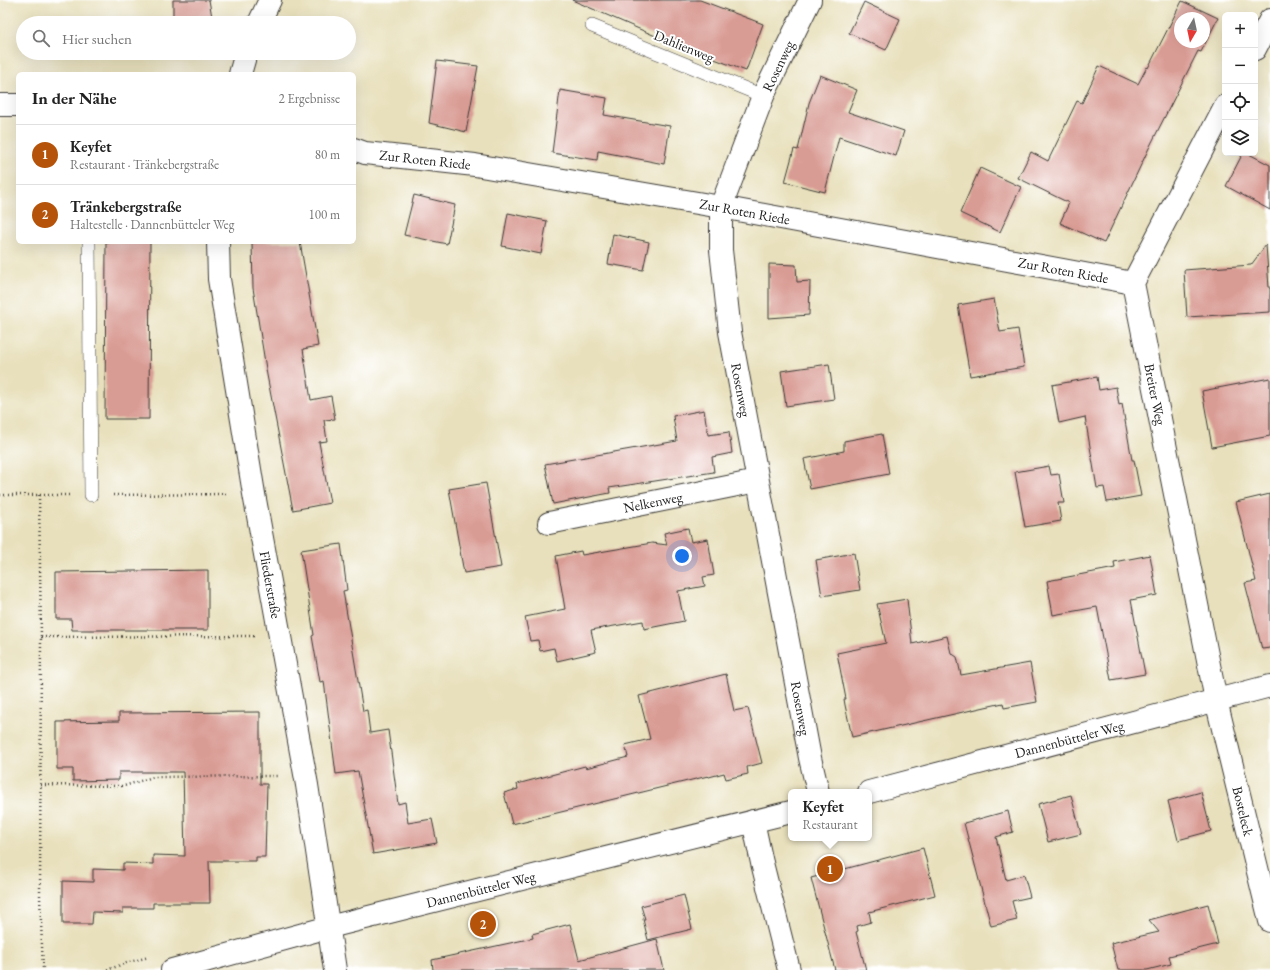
<!DOCTYPE html>
<html lang="de">
<meta charset="utf-8">
<style>
:root{--surface:#fff;--page:#f6f6f6;--text:#222;--muted:#767676;--line:#e0e0e0;--accent:#b45309}
body{margin:0;font-family:"EB Garamond",serif;background:var(--page);color:var(--text)}
.controls{position:absolute;right:12px;top:12px;display:grid;overflow:hidden;border-radius:6px;box-shadow:0 4px 16px #0002}
.controls button{width:36px;height:36px;display:grid;place-items:center;padding:0;border:0;border-bottom:1px solid var(--line);background:var(--surface);color:var(--text);font:20px sans-serif}
.compass{position:absolute;left:1174px;top:12px;width:36px;height:36px;border-radius:50%;background:var(--surface);box-shadow:0 4px 16px #0002;rotate:189deg}
.you{position:absolute;left:682px;top:556px;width:14px;height:14px;margin:-10px;border:3px solid #fff;border-radius:50%;background:#1a73e8;box-shadow:0 0 0 6px #1a73e833}
.badge{display:grid;place-items:center;width:26px;height:26px;border-radius:50%;background:var(--accent);color:#fff;font-size:13px;font-weight:700}
.pin{position:absolute;translate:-50% -50%;border:2px solid #fff;box-shadow:0 1px 4px #0006}
.popup{position:absolute;left:788px;top:789px;width:84px;height:52px;box-sizing:border-box;display:grid;place-content:center;border-radius:6px;background:var(--surface);filter:drop-shadow(0 1px 3px #0005);font-size:13px;white-space:nowrap;color:var(--muted)}
.popup b{font-size:15px;color:var(--text)}
.popup::after{content:'';position:absolute;left:50%;top:100%;margin-left:-8px;border:8px solid transparent;border-top-color:var(--surface)}
.list{margin:0;padding:0;list-style:none}
h2{display:flex;justify-content:space-between;align-items:center;height:52px;margin:0;padding:0 16px;font-size:17px}
h2 small{font-size:13px;font-weight:400;color:var(--muted)}
.list li{display:grid;grid-template-columns:26px 1fr auto;gap:12px;align-items:center;box-sizing:border-box;height:60px;padding:0 16px;border-top:1px solid var(--line)}
.list b{display:block;font-size:15px;white-space:nowrap}
.list p{margin:0;font-size:13px;white-space:nowrap;color:var(--muted)}
.list em{font-size:13px;font-style:normal;color:var(--muted)}
.icon{flex:none;width:22px;height:22px;fill:none;stroke:currentColor;stroke-width:2;stroke-linecap:round;stroke-linejoin:round}
.map{position:relative;flex:none;width:1270px;height:970px;overflow:hidden}
.search{position:absolute;background:var(--surface);box-shadow:0 4px 16px #0002;left:16px;top:16px;width:340px;height:44px;display:flex;align-items:center;gap:10px;box-sizing:border-box;padding:0 14px;border-radius:22px;color:var(--muted);font-size:15px}
.panel{position:absolute;background:var(--surface);box-shadow:0 4px 16px #0002;left:16px;top:72px;width:340px;height:172px;border-radius:6px}
.map>svg:first-child{display:block}
</style>
<div class="map">
<svg width="1270" height="970" viewBox="0 0 1270 970">
<rect width="100%" height="100%" fill="#fff"/>
<filter id="ink" filterUnits="userSpaceOnUse"><feTurbulence type="fractalNoise" baseFrequency=".025" numOctaves="2"/><feDisplacementMap in="SourceGraphic" scale="8" xChannelSelector="R" yChannelSelector="G"/><feConvolveMatrix kernelMatrix="1 2 1 2 8 2 1 2 1" color-interpolation-filters="sRGB"/></filter>
<filter id="wash" filterUnits="userSpaceOnUse"><feTurbulence type="fractalNoise" baseFrequency=".012" numOctaves="4" result="noise"/><feDisplacementMap in="SourceGraphic" scale="16" xChannelSelector="R" yChannelSelector="G"/><feGaussianBlur stdDeviation="0.9" result="paint"/><feColorMatrix in="noise" values="0 0 0 0 0 0 0 0 0 0 0 0 0 0 0 0 0 1.4 0 .05"/><feComposite in="paint" operator="in"/></filter>
<g filter="url(#wash)">
<rect width="100%" height="100%" fill="#e8e0bc"/>
<g id="blocks">
<!-- building -->
<g fill="#d99c94" fill-rule="evenodd">
<polygon points="173,0 209,0 213,23 173,23"/>
<polygon points="572,0 700,0 763,24 746,71 667,41"/>
<path d="M1182 1 1218 18 1201 52 1198 51 1149 148 1104 243 1060 223 1069 203 1018 178 1031 152 1048 161 1077 101 1082 103 1099 66 1138 84 1147 67 1148 68ZM1180 18H1204V42H1180Z"/>
<polygon points="864,2 900,19 886,50 849,33"/>
<polygon points="437,61 478,66 466,132 429,123"/>
<polygon points="820,75 857,90 848,112 904,131 896,156 839,137 825,192 785,182 794,149 798,150 809,103"/>
<polygon points="560,90 607,98 604,115 670,126 664,164 598,151 597,160 552,153"/>
<polygon points="1243,153 1247,153 1270,165 1270,210 1226,186"/>
<polygon points="980,168 1021,187 1000,232 960,213"/>
<polygon points="414,195 455,205 447,244 404,235"/>
<polygon points="508,213 547,221 541,254 502,246"/>
<polygon points="613,234 649,242 643,270 608,264"/>
<polygon points="106,242 150,242 149,419 105,419"/>
<polygon points="252,242 300,242 318,346 303,349 311,400 331,396 335,419 324,420 327,441 319,442 330,503 293,510 267,375 253,288"/>
<polygon points="1266,245 1269,288 1270,288 1270,312 1187,317 1184,270 1251,265"/>
<polygon points="769,264 796,265 797,282 810,281 809,315 769,318"/>
<polygon points="994,299 1000,332 1018,329 1024,367 970,376 958,305"/>
<polygon points="829,364 834,399 786,406 781,371"/>
<polygon points="1097,377 1099,390 1116,387 1119,405 1122,404 1132,460 1134,460 1141,496 1107,502 1104,487 1097,488 1085,417 1059,423 1052,385"/>
<polygon points="1270,378 1270,436 1212,447 1202,391"/>
<polygon points="704,410 708,435 729,432 732,453 712,457 714,472 609,488 610,493 553,504 545,464 677,441 673,416"/>
<polygon points="882,434 889,474 810,489 804,459 844,451 844,441"/>
<polygon points="1049,466 1051,475 1059,474 1064,503 1058,503 1061,521 1025,527 1015,472"/>
<polygon points="486,483 501,567 464,573 449,489"/>
<polygon points="1270,494 1270,648 1262,649 1245,583 1256,581 1236,502"/>
<polygon points="688,528 691,542 708,539 714,575 703,577 705,586 678,591 684,621 644,629 643,621 591,630 596,652 557,661 554,648 540,651 538,640 530,641 525,617 565,609 556,556 581,551 582,555 652,543 667,545 664,533"/>
<polygon points="341,544 347,590 343,591 363,711 367,710 370,733 388,730 398,804 405,802 408,823 432,819 437,843 373,854 358,771 336,774 324,681 320,682 312,636 314,635 301,550"/>
<polygon points="854,553 860,590 822,596 816,560"/>
<polygon points="1150,555 1157,595 1131,600 1145,674 1111,680 1097,607 1053,615 1047,581 1115,568 1114,562"/>
<polygon points="208,570 208,630 72,630 71,619 56,619 56,572"/>
<polygon points="907,599 912,644 947,636 951,653 957,657 961,675 1030,663 1037,702 1004,708 1003,703 852,737 845,705 844,699 846,699 837,653 886,643 877,604"/>
<polygon points="726,674 734,711 748,708 762,763 747,767 748,774 726,779 724,773 709,777 708,776 512,824 504,793 518,789 517,784 585,766 586,768 628,757 625,745 650,739 639,696"/>
<polygon points="260,712 260,784 267,784 265,857 256,857 256,861 209,861 210,903 153,903 153,908 123,908 123,913 93,912 92,924 63,924 63,881 93,882 93,869 123,870 123,863 153,864 153,855 185,856 183,772 119,772 119,780 73,781 73,769 57,769 57,722 119,721 119,713"/>
<polygon points="1201,792 1211,831 1178,840 1168,801"/>
<polygon points="1071,795 1081,834 1048,842 1038,804"/>
<polygon points="1008,811 1013,832 996,837 1006,880 1024,875 1030,897 1012,901 1017,920 991,926 964,823"/>
<polygon points="923,848 935,895 869,912 871,922 857,926 858,931 856,932 866,970 835,970 811,878"/>
<polygon points="684,895 692,929 648,940 643,919 645,919 641,906"/>
<polygon points="1208,904 1218,944 1169,956 1171,964 1147,970 1118,970 1111,943 1159,932 1149,920"/>
<polygon points="570,924 579,960 657,939 664,970 433,970 432,960 533,938 532,934"/>
</g>
</g>
</g>
<g filter="url(#ink)">
<use href="#blocks" fill-opacity="0" stroke="#3b3934" stroke-width="1"/>
<g fill="none" stroke-linecap="round" stroke-linejoin="round">
<!-- lane casing -->
<g stroke="#3b3934" stroke-width="14">
<g id="lane">
<polyline points="592,26 763,96"/>
<polyline points="89,242 91,495"/>
</g>
</g>
<!-- street casing -->
<g stroke="#3b3934" stroke-width="24">
<g id="street">
<path id="s1" d="M810 0 763 96 721 207V250L730 332 810 758 818 792"/>
<polyline points="259,23 270,0"/>
<polyline points="1255,49 1270,20"/>
<polyline points="240,74 246,53"/>
<polyline points="0,105 18,105"/>
<path id="s2" d="M1225 106 1133 283 1216 700 1270 921"/>
<path id="s3" d="M354 149 365 153 475 165 721 207 1133 283"/>
<path id="s4" d="M218 242 219 279 254 494 307 785 335 970"/>
<path id="s5" d="M549 523 757 481"/>
<polyline points="753,821 762,863 789,970"/>
</g>
</g>
<!-- secondary casing -->
<g stroke="#3b3934" stroke-width="24">
<g id="secondary">
<path id="s6" d="M869 792 1270 686"/>
<path id="s7" d="M172 970 329 927 791 812"/>
</g>
</g>
<!-- path -->
<g stroke="#3b3934" stroke-width="2.5" stroke-dasharray="1 3" stroke-linecap="butt">
<polyline points="0,495 70,495"/>
<polyline points="39,495 41,637 40,897 43,970"/>
<polyline points="113,495 228,494"/>
<polyline points="41,637 254,636"/>
<polyline points="41,785 124,786 153,777 279,776"/>
<polyline points="107,970 129,962 149,957"/>
</g>
<!-- lane -->
<use href="#lane" stroke="#fff" stroke-width="13"/>
<!-- street -->
<use href="#street" stroke="#fff" stroke-width="22"/>
<!-- secondary -->
<use href="#secondary" stroke="#fff" stroke-width="22"/>
</g>
</g>
<g text-anchor="middle" dominant-baseline="central" stroke-width="4" stroke-linejoin="round" paint-order="stroke">
<!-- street labels -->
<g font-size="14" fill="#1c1c1c" stroke="#fff">
<text transform="translate(684 46) rotate(22)">Dahlienweg</text>
<text transform="translate(778 66) rotate(-64)">Rosenweg</text>
<text stroke="none"><textPath href="#s3" startOffset="72">Zur Roten Riede</textPath></text>
<text stroke="none"><textPath href="#s3" startOffset="396">Zur Roten Riede</textPath></text>
<text stroke="none"><textPath href="#s3" startOffset="720">Zur Roten Riede</textPath></text>
<text stroke="none"><textPath href="#s1" startOffset="410">Rosenweg</textPath></text>
<text stroke="none"><textPath href="#s2" startOffset="313">Breiter Weg</textPath></text>
<text stroke="none"><textPath href="#s5" startOffset="106">Nelkenweg</textPath></text>
<text stroke="none"><textPath href="#s4" startOffset="347">Fliederstraße</textPath></text>
<text stroke="none"><textPath href="#s1" startOffset="734">Rosenweg</textPath></text>
<text stroke="none"><textPath href="#s6" startOffset="207">Dannenbütteler Weg</textPath></text>
<text stroke="none"><textPath href="#s2" startOffset="739">Bosteleck</textPath></text>
<text stroke="none"><textPath href="#s7" startOffset="319">Dannenbütteler Weg</textPath></text>
</g>
</g>
</svg>
<div class="controls">
<button>+</button>
<button>−</button>
<button><svg class="icon" aria-label="locate" viewBox="0 0 24 24"><circle cx="12" cy="12" r="6"/><path d="M12 2v4M12 18v4M2 12h4M18 12h4"/></svg></button>
<button><svg class="icon" aria-label="layers" viewBox="0 0 24 24"><path d="M12 4l9 5-9 5-9-5zM3 14l9 5 9-5"/></svg></button>
</div>
<svg class="compass" viewBox="-18 -18 36 36"><path d="M0-13l5 13h-10z" fill="#e53935"/><path d="M0 13l5-13h-10z" fill="#767676"/></svg>
<div class="you"></div>
<div class="pin badge" style="left:830px;top:869px">1</div>
<div class="popup"><b>Keyfet</b>Restaurant</div>
<div class="pin badge" style="left:483px;top:924px">2</div>
<div class="search"><svg class="icon" aria-label="search" viewBox="0 0 24 24"><circle cx="10" cy="10" r="6"/><path d="M15 15l6 6"/></svg>Hier suchen</div>
<section class="panel">
<h2>In der Nähe<small>2 Ergebnisse</small></h2>
<ul class="list">
<li><span class="badge">1</span><div><b>Keyfet</b><p>Restaurant · Tränkebergstraße</p></div><em>80 m</em></li>
<li><span class="badge">2</span><div><b>Tränkebergstraße</b><p>Haltestelle · Dannenbütteler Weg</p></div><em>100 m</em></li>
</ul>
</section>
</div>
